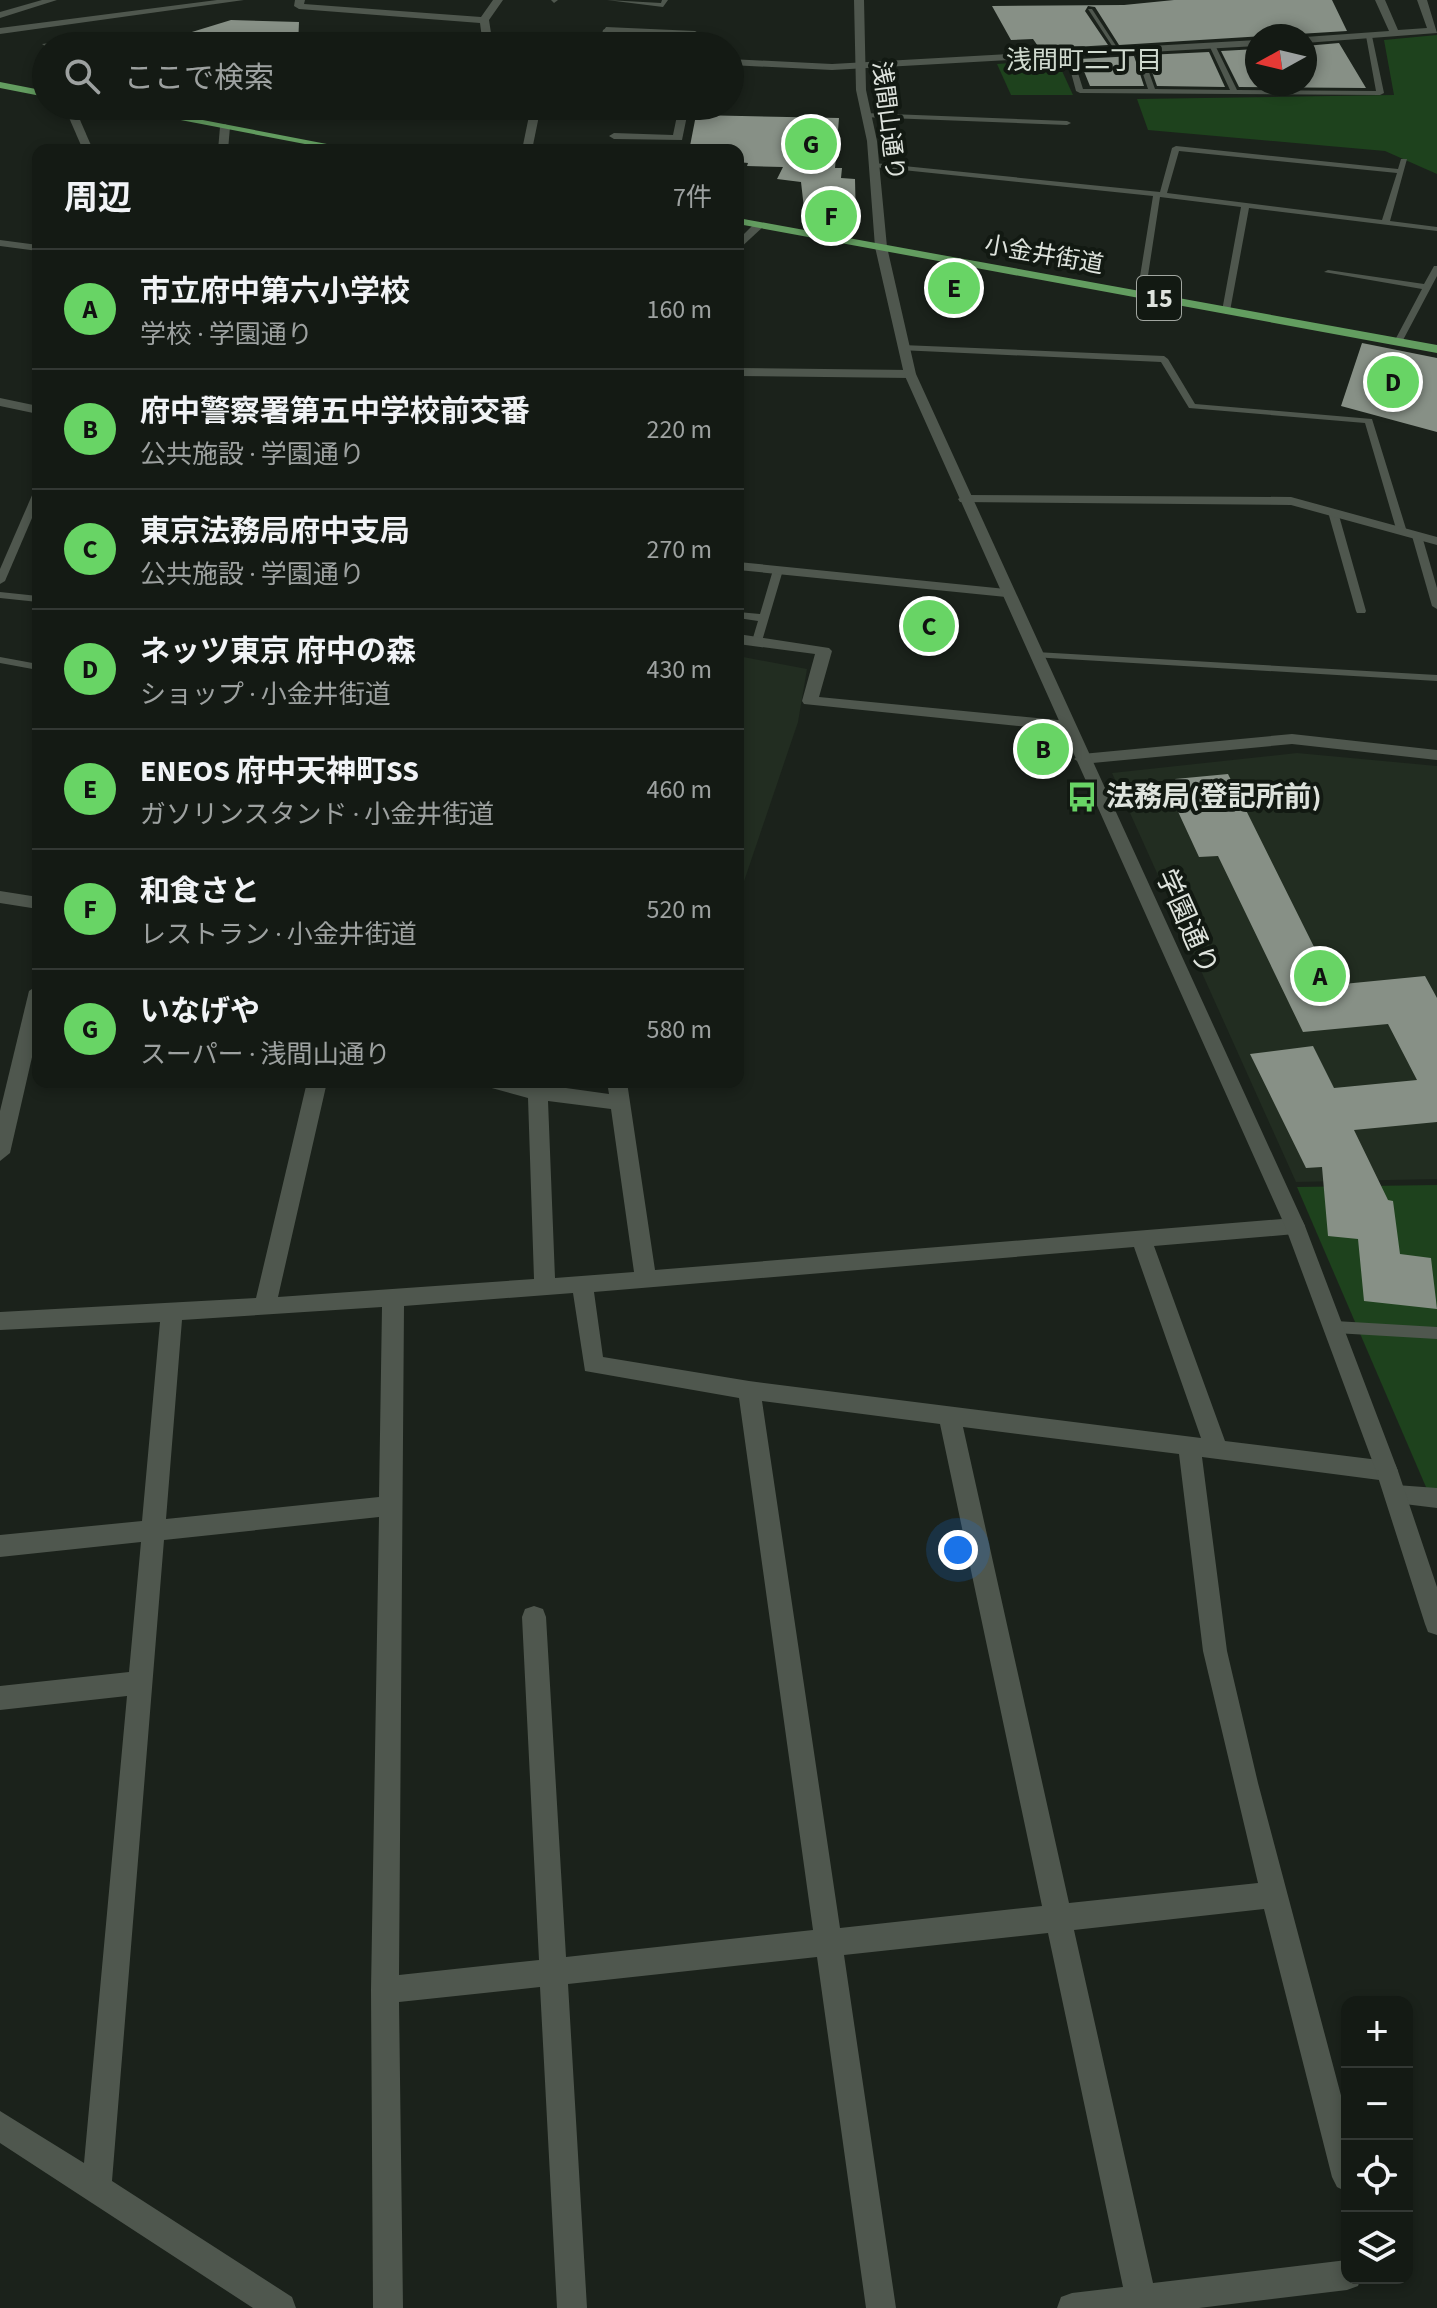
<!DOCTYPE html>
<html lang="ja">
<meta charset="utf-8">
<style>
:root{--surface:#141a14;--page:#1d231d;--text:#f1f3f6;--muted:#9da1a0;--line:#333834;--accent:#68d465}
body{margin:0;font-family:"Source Sans 3","Noto Sans JP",sans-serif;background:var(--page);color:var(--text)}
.controls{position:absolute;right:24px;bottom:24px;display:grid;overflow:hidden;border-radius:16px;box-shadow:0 4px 12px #0003}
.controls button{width:72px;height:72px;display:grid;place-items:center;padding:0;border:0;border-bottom:2px solid var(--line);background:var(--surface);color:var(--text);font:40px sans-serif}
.compass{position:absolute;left:1245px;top:24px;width:72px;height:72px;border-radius:50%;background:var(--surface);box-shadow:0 4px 12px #0003;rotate:262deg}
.you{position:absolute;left:958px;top:1550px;width:28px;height:28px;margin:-20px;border:6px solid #fff;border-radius:50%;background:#1a73e8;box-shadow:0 0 0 12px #1a73e833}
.badge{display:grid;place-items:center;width:52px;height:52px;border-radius:50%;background:var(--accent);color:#111;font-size:26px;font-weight:700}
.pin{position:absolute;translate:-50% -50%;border:4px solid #fff;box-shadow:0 2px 8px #0006}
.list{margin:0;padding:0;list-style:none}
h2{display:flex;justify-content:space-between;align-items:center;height:104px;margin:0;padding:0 32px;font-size:34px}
h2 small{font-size:26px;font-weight:400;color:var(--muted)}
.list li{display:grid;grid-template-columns:52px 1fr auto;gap:24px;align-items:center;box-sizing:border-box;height:120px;padding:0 32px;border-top:2px solid var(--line)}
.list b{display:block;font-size:30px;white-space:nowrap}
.list p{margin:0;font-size:26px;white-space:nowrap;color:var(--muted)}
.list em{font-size:26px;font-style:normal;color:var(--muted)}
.icon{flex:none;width:44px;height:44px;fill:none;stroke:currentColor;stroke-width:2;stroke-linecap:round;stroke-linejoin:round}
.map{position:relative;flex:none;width:1437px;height:2308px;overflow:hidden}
.search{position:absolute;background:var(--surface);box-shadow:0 4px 12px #0003;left:32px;top:32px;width:712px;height:88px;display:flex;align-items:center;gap:20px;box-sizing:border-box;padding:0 28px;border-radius:44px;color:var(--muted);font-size:30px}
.panel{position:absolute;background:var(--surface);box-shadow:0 4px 12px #0003;left:32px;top:144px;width:712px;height:944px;border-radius:16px}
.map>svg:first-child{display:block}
</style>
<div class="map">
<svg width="1437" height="2308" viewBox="0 0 1437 2308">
<rect width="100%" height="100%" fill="#1b221b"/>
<!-- built -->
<g fill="#222d21">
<polygon points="738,656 807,669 798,722 738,899"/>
<polygon points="1297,753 1437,766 1437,1179 1296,1182 1112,773"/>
</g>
<!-- green -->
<g fill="#1e421d">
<polygon points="1437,35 1437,174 1385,151 1148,130 1137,99 1394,95 1384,40"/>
<polygon points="1057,60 1073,95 1011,95 997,64"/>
<polygon points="1437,1185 1437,1502 1432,1501 1297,1187"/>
</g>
<!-- building -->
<g fill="#879086">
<polygon points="1174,0 1332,0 1347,31 1119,45 1095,7 1088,6 1085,11 1108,45 1040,49 1033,39 1011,40 992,6 1124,5"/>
<polygon points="231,20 299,22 298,46 170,46 169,39"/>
<polygon points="1339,43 1366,88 1239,87 1221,51 1257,49 1257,84 1305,84 1305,46"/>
<polygon points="1209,52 1225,87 1157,86 1146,55"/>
<polygon points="1134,56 1144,86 1090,86 1079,59"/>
<polygon points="696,115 839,118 835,168 842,168 841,178 855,179 856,225 806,226 801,182 777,179 783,167 747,166 748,163 738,162 738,150 701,150 702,146 690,146"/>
<polygon points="1362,343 1437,358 1437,432 1341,406"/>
<polygon points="1228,774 1333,985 1425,976 1437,998 1437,1122 1354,1130 1388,1200 1393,1201 1400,1254 1431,1258 1437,1309 1364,1301 1358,1239 1328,1236 1322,1167 1306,1168 1250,1054 1313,1046 1334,1088 1417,1080 1388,1024 1303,1032 1218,856 1199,857 1168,790 1180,789 1175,779"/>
</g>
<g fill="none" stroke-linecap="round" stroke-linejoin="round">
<!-- service -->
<g fill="#4f574e" fill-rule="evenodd">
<polygon points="551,0 558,0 554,3"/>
<polygon points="607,0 661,3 662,0 668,0 663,7"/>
<polygon points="1088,9 1092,9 1120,52 1116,52"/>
<polygon points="606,28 609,30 605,46 599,46 603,30"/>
<polygon points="1369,34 1372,36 1384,93 1380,95 1080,93 1076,91 1066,54 1069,52 1072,54 1083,89 1148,89 1135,50 1138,48 1141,50 1155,89 1230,90 1209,45 1212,43 1215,45 1237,90 1376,91 1366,36"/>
<polygon points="74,40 72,43 45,46 42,44"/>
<polygon points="865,113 1067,121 1071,123 1067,125 862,117"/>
<path d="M1176 146 1398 169 1401 159H1407L1390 221 1437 227V231L1249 208 1230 311 1226 314 1222 311 1241 207 1160 197 1145 295 1141 298 1137 295 1153 196 874 167 870 165 874 163 1160 192 1172 148ZM1179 151 1397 173 1382 220 1167 193Z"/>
<polygon points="1434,266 1437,266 1437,276 1402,342 1398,345 1394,342 1422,289 1324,272 1328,270 1424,284"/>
<polygon points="902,345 1164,356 1168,359 1195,404 1372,419 1407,532 1402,535 1397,532 1365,423 1189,408 1161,362 899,350 899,346"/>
<polygon points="38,490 38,504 5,581 0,584 0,569 33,493"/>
<polygon points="1330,510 1338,512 1366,611 1365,613 1357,613 1356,611 1328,512"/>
<polygon points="1417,533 1422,536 1437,588 1437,609 1432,606 1412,536"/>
<polygon points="778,567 783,570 762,641 761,643 753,643 752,641 758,621 738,618 738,612 760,614 773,570"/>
<polygon points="0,592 38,596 38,602 0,598"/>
<polygon points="1036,652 1437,675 1437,681 1032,657 1032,653"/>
<polygon points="0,657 38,664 38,670 0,663"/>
<polygon points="1335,1321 1437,1327 1437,1339 1335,1333 1330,1331 1327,1327 1330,1323"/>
</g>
<!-- minor -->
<g fill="#4f574e" fill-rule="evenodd">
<polygon points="42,0 57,0 0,18 0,12"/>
<polygon points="295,0 305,0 304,4 481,17 493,0 503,0 489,20 493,46 483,46 480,23 299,9 294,6"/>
<polygon points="1375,0 1385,0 1398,30 1427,28 1417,0 1427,0 1437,33 1305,43 1305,37 1389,31"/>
<polygon points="606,27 695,31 700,34 699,46 689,46 690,37 603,32"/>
<polygon points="1257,40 1257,46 832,70 730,65 730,59 832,64"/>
<polygon points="64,106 74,106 93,150 83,150"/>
<polygon points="531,106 541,106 532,150 522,150"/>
<polygon points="679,106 689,106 682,140 614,139 609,136 614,133 673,135"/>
<polygon points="225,124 230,127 228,150 218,150 220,127"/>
<polygon points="755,223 765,225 738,250 738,240"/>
<polygon points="0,240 38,245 38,251 0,246"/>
<polygon points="738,368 910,370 916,374 910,378 738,376"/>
<polygon points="0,398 38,406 38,414 0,406"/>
<polygon points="965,495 1291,497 1437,537 1437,545 1291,505 960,502 958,499"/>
<polygon points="738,562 1006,589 1013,593 1006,597 738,570"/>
<polygon points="738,634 829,648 832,651 819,697 1068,721 1076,726 1068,731 804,704 802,701 815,654 738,644"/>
<polygon points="1292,734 1437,750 1437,760 1292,744 1082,764 1074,759 1082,754"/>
<polygon points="0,891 38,897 38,909 0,903"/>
<polygon points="38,985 38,1031 10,1153 0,1161 0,1111 29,991"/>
<path d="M307 1082H327L278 1297 534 1279 528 1098 488 1087 485 1082H523L609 1094 607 1082H627L655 1270 1295 1218 1302 1220 1305 1226 1302 1232 1295 1234 1154 1246 1225 1441 1387 1461 1395 1464 1398 1471 1395 1478 1387 1481 1202 1457 1227 1651 1258 1783 1347 2118V2192L1337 2187 1332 2177 1264 1909 1074 1930 1153 2283 1347 2260V2278H1361L1358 2286 1347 2290 1199 2308H1057L1061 2297 1072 2293 1123 2287 1048 1933 844 1955 896 2308H866L817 1957 568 1984 587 2308H557L540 1987 399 2002 403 2308H373L371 1990 379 1517 164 1540 112 2181 292 2297 296 2308H253L0 2143V2111L84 2163 127 1696 0 1710V1686L129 1672 141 1542 0 1557V1535L142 1521 160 1322 0 1330V1312L256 1298ZM548 1101 611 1109 634 1272 555 1278ZM1134 1247 1201 1438 749 1381 603 1357 594 1292ZM573 1293 585 1371 739 1398 813 1930 566 1957 546 1617 543 1609 534 1606 525 1609 522 1617 539 1960 399 1975 404 1306ZM382 1307 379 1497 166 1519 182 1320ZM762 1401 940 1424 1042 1906 840 1928ZM963 1427 1179 1454 1203 1651 1258 1883 1069 1903Z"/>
<polygon points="1396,1485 1437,1488 1437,1508 1388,1502 1384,1495 1388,1488"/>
</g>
<!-- tertiary -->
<polygon fill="#4f574e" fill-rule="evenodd" points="854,0 864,0 866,90 877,141 887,247 916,374 1305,1226 1398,1471 1437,1587 1437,1635 1428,1632 1425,1624 1376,1471 1285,1226 904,374 875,247 867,141 856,90"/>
<!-- secondary -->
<polygon fill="#4f574e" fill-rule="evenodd" points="217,0 244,0 0,34 0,28"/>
<!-- primary -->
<g fill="#639d60" fill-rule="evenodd">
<polygon points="0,82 46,91 46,97 0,88"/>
<polygon points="108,106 130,106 358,150 336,150"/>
<polygon points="738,218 1437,345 1437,353 738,224"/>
</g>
</g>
<!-- icons -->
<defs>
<g id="bus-bare" transform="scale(2.4)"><path d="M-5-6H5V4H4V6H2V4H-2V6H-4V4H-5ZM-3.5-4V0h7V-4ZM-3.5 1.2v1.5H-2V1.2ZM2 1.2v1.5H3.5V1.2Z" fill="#68d465" stroke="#121912" stroke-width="2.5" paint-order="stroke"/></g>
</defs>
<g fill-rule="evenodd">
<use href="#bus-bare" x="1082" y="797"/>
</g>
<g text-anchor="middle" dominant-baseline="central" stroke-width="8" stroke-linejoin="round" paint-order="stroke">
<!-- far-street labels -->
<g font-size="24" fill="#dee3dd" stroke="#121912">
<text transform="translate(888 121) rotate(83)">浅間山通り</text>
<text transform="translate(1044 255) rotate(10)">小金井街道</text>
</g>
<!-- far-neighbourhood labels -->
<g font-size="26" fill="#d0dacf" stroke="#121912">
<text x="1084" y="60">浅間町二丁目</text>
</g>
<!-- shield labels -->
<rect fill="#121912" stroke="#a1a6a0" stroke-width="2" x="1137" y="276" width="44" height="44" rx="6"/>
<g font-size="26" font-weight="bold" fill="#dee3dd">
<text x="1159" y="298">15</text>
</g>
<!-- poi labels -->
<g font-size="28" font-weight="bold" fill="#dee3dd" stroke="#121912" text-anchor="start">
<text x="1106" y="797">法務局(登記所前)</text>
</g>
<!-- street labels -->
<g font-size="28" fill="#dee3dd" stroke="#121912">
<text transform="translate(1187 922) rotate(66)">学園通り</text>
</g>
</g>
</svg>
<div class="controls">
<button>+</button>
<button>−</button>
<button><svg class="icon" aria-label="locate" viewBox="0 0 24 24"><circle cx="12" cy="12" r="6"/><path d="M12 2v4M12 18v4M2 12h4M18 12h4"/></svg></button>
<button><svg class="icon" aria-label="layers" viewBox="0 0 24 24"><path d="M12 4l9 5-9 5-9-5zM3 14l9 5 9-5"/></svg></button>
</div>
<svg class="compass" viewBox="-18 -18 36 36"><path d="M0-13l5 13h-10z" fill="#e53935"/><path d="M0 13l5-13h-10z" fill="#9da1a0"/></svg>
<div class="you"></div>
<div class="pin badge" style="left:1320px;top:976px">A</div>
<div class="pin badge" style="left:1043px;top:749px">B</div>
<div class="pin badge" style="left:929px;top:626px">C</div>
<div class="pin badge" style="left:1393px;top:382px">D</div>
<div class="pin badge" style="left:954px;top:288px">E</div>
<div class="pin badge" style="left:831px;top:216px">F</div>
<div class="pin badge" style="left:811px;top:144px">G</div>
<div class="search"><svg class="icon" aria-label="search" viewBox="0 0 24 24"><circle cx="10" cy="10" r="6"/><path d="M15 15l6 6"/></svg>ここで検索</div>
<section class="panel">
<h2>周辺<small>7件</small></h2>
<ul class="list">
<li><span class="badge">A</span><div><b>市立府中第六小学校</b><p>学校 · 学園通り</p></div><em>160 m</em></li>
<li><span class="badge">B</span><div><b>府中警察署第五中学校前交番</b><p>公共施設 · 学園通り</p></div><em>220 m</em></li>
<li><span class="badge">C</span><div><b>東京法務局府中支局</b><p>公共施設 · 学園通り</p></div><em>270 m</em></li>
<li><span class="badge">D</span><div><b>ネッツ東京 府中の森</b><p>ショップ · 小金井街道</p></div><em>430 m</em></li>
<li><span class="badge">E</span><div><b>ENEOS 府中天神町SS</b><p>ガソリンスタンド · 小金井街道</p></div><em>460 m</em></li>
<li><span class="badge">F</span><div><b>和食さと</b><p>レストラン · 小金井街道</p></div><em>520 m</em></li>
<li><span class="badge">G</span><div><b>いなげや</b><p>スーパー · 浅間山通り</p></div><em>580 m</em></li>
</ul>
</section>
</div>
